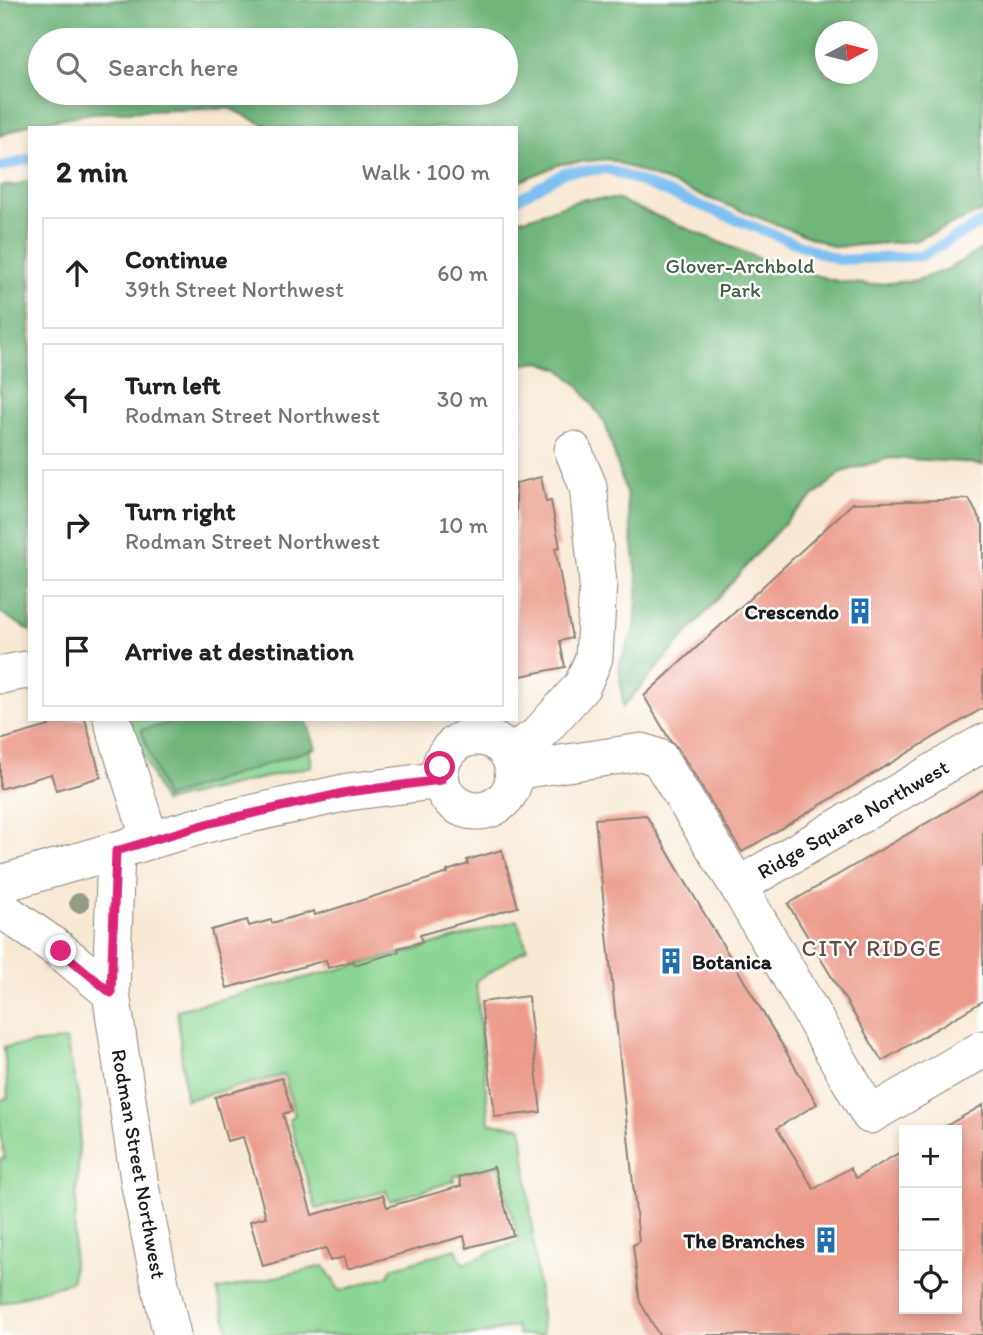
<!DOCTYPE html>
<meta charset="utf-8">
<style>
:root{--surface:#fff;--page:#f2f2f2;--text:#202124;--muted:#757577;--line:#e0e0e0}
body{margin:0;font-family:Itim,sans-serif;background:var(--page);color:var(--text)}
.controls{position:absolute;right:21px;bottom:21px;display:grid;overflow:hidden;border-radius:0px;box-shadow:0 4px 10px #0003}
.controls button{width:63px;height:63px;display:grid;place-items:center;padding:0;border:0;border-bottom:2px solid var(--line);background:var(--surface);color:var(--text);font:35px sans-serif}
.compass{position:absolute;left:815px;top:21px;width:63px;height:63px;border-radius:50%;background:var(--surface);box-shadow:0 4px 10px #0003;rotate:83deg}
.stop{position:absolute;width:21px;height:21px;margin:-16px;border:5px solid #db2777;border-radius:50%;background:#fff}
.stop.end{background:#db2777;border-color:#fff;box-shadow:0 2px 7px #0008}
.list{margin:0;padding:0;list-style:none}
h2{display:flex;justify-content:space-between;align-items:center;height:91px;margin:0;padding:0 28px;font-size:30px}
h2 small{font-size:23px;font-weight:400;color:var(--muted)}
.list li{display:grid;grid-template-columns:46px 1fr auto;gap:21px;align-items:center;box-sizing:border-box;height:112px;margin:0 14px 14px;padding:0 14px;border:2px solid var(--line);border-radius:0px}
.list b{display:block;font-size:26px;white-space:nowrap}
.list p{margin:0;font-size:23px;white-space:nowrap;color:var(--muted)}
.list em{font-size:23px;font-style:normal;color:var(--muted)}
.icon{flex:none;width:38px;height:38px;fill:none;stroke:currentColor;stroke-width:2;stroke-linecap:round;stroke-linejoin:round}
.map{position:relative;flex:none;width:983px;height:1335px;overflow:hidden}
.search{position:absolute;background:var(--surface);box-shadow:0 4px 10px #0003;left:28px;top:28px;width:490px;height:77px;display:flex;align-items:center;gap:18px;box-sizing:border-box;padding:0 24px;border-radius:38px;color:var(--muted);font-size:26px}
.panel{position:absolute;background:var(--surface);box-shadow:0 4px 10px #0003;left:28px;top:126px;width:490px;height:595px;border-radius:0px}
.map>svg:first-child{display:block}
</style>
<div class="map">
<svg width="983" height="1335" viewBox="0 0 983 1335">
<rect width="100%" height="100%" fill="#fff"/>
<filter id="ink" filterUnits="userSpaceOnUse"><feTurbulence type="fractalNoise" baseFrequency=".0143" numOctaves="2"/><feDisplacementMap in="SourceGraphic" scale="14" xChannelSelector="R" yChannelSelector="G"/><feConvolveMatrix kernelMatrix="1 2 1 2 8 2 1 2 1" color-interpolation-filters="sRGB"/></filter>
<filter id="wash" filterUnits="userSpaceOnUse"><feTurbulence type="fractalNoise" baseFrequency=".00686" numOctaves="4" result="noise"/><feDisplacementMap in="SourceGraphic" scale="28" xChannelSelector="R" yChannelSelector="G"/><feGaussianBlur stdDeviation="1.57" result="paint"/><feColorMatrix in="noise" values="0 0 0 0 0 0 0 0 0 0 0 0 0 0 0 0 0 1.4 0 .05"/><feComposite in="paint" operator="in"/></filter>
<g filter="url(#wash)">
<rect width="100%" height="100%" fill="#f8e9d5"/>
<!-- green -->
<g fill="#8ad592" stroke="#537857" stroke-width="2">
<polygon points="129,719 305,719 312,766 163,802"/>
<polygon points="517,920 527,948 476,981 489,1123 522,1127 543,1335 518,1335 516,1326 480,1335 230,1335 217,1290 324,1266 340,1291 388,1276 392,1268 456,1249 463,1264 519,1241 498,1166 454,1176 454,1181 390,1201 386,1191 316,1209 289,1119 295,1115 284,1075 186,1100 177,1010 408,952"/>
<polygon points="66,1040 81,1109 72,1281 0,1304 0,1159 5,1158 0,1133 0,1101 8,1097 4,1047"/>
</g>
<!-- forest -->
<g fill="#6fb67c" stroke="#46694c" stroke-width="2" fill-rule="evenodd">
<path d="M0 0H983V211L914 241 835 247 608 159 560 164 516 183V128H271L229 108 91 113 29 124 0 136ZM825 32H867V74H825ZM506 40V93H40V40Z"/>
<polygon points="30,180 30,631 0,612 0,186 17,185"/>
<polygon points="582,199 616,199 770,263 837,281 871,285 917,280 946,270 983,248 983,465 961,462 890,458 842,472 792,515 767,542 623,707 619,664 635,629 638,583 626,493 605,423 578,385 560,369 540,362 516,365 516,219 528,218"/>
<polygon points="185,719 306,719 316,748 165,798 141,730"/>
</g>
<g fill="none" stroke-linecap="round" stroke-linejoin="round">
<!-- stream -->
<g stroke="#7bbff1" stroke-width="10">
<polyline points="0,167 30,159"/>
<polyline points="516,200 565,172 608,169 838,260 921,256 983,222"/>
</g>
</g>
<g id="blocks">
<!-- building -->
<g fill="#ec9b8b">
<polygon points="541,477 546,502 551,501 560,547 555,548 572,638 560,641 565,667 516,677 516,483"/>
<polygon points="969,499 983,525 983,708 742,852 677,747 671,742 644,696 853,503"/>
<polygon points="47,719 85,719 101,777 56,790 51,774 0,789 0,740 49,726"/>
<polygon points="983,790 983,1001 882,1061 788,904"/>
<polygon points="646,815 817,1104 777,1128 814,1189 850,1168 856,1178 904,1150 904,1309 957,1309 957,1130 939,1130 983,1105 983,1335 659,1335 640,1302 633,1245 639,1242 595,819"/>
<polygon points="502,850 518,907 420,935 422,942 398,948 399,952 354,965 353,961 328,968 326,960 227,988 211,930 247,920 249,926 271,920 272,923 314,911 315,915 448,873 447,871 468,864 467,860"/>
<polygon points="528,996 541,1112 495,1117 481,1002"/>
<polygon points="282,1078 292,1111 283,1114 312,1215 383,1195 387,1207 461,1186 459,1177 494,1167 513,1235 467,1248 464,1236 347,1269 344,1257 330,1261 326,1248 263,1266 250,1221 266,1217 255,1176 243,1137 227,1141 215,1097"/>
</g>
</g>
</g>
<g filter="url(#ink)">
<use href="#blocks" fill-opacity="0" stroke="#8a8278" stroke-width="2"/>
<g fill="none" stroke-linecap="round" stroke-linejoin="round">
<!-- minor casing -->
<g stroke="#8a8278" stroke-width="39">
<g id="minor">
<polyline points="0,675 26,670 30,671"/>
<polyline points="112,719 150,840"/>
<circle cx="477" cy="774" r="37"/>
<polyline points="983,743 738,886 870,1115 983,1049"/>
<polyline points="508,754 537,736 582,686 594,658 598,583 588,486 573,450"/>
<polyline points="513,771 642,752 659,758 738,886"/>
<polyline points="116,851 111,993 140,1186 161,1288 172,1335"/>
<polyline points="0,884 210,823 348,792 441,780"/>
<polyline points="0,908 61,951 111,993"/>
</g>
</g>
<!-- minor -->
<use href="#minor" stroke="#fff" stroke-width="37"/>
</g>
<!-- trees -->
<circle fill="#949c86" cx="79" cy="903" r="10"/>
</g>
<g fill="none" stroke-linecap="round" stroke-linejoin="round" filter="url(#ink)">
<!-- route -->
<polyline stroke="#db2777" stroke-width="9" points="61,951 111,993 116,851 210,823 348,792 441,780 440,767"/>
</g>
<!-- icons -->
<defs>
<g id="building-bare" transform="scale(2.1)"><path d="M-4-6H4V6H1V3H-1V6H-4ZM-2.5-4.3h1.7v1.8h-1.7ZM.8-4.3h1.7v1.8H.8ZM-2.5-1h1.7V.8h-1.7ZM.8-1h1.7V.8H.8Z" fill="#1f6fb2" stroke="#fff" stroke-width="2.5" paint-order="stroke"/></g>
</defs>
<g fill-rule="evenodd">
<use href="#building-bare" x="860" y="611"/>
<use href="#building-bare" x="671" y="961"/>
<use href="#building-bare" x="826" y="1240"/>
</g>
<g text-anchor="middle" dominant-baseline="central" stroke-width="5" stroke-linejoin="round" paint-order="stroke">
<!-- park labels -->
<g font-size="21" fill="#425d45" stroke="#fff">
<text x="740" y="265">Glover-Archbold<tspan x="740" dy="24">Park</tspan></text>
</g>
<!-- poi labels -->
<g font-size="21" font-weight="bold" fill="#1c1c1c" stroke="#fff" text-anchor="end">
<text x="839" y="611">Crescendo</text>
<text x="692" y="961" text-anchor="start">Botanica</text>
<text x="805" y="1240">The Branches</text>
</g>
<!-- street labels -->
<g font-size="21" fill="#1c1c1c" stroke="#fff">
<text transform="translate(853 819) rotate(-30)">Ridge Square Northwest</text>
<text transform="translate(139 1164) rotate(80)">Rodman Street Northwest</text>
</g>
<!-- neighbourhood labels -->
<g font-size="23" letter-spacing="2" fill="#654843" stroke="#fff">
<text x="872" y="948">CITY RIDGE</text>
</g>
</g>
</svg>
<div class="controls">
<button>+</button>
<button>−</button>
<button><svg class="icon" aria-label="locate" viewBox="0 0 24 24"><circle cx="12" cy="12" r="6"/><path d="M12 2v4M12 18v4M2 12h4M18 12h4"/></svg></button>
</div>
<svg class="compass" viewBox="-18 -18 36 36"><path d="M0-13l5 13h-10z" fill="#e53935"/><path d="M0 13l5-13h-10z" fill="#757577"/></svg>
<div class="stop" style="left:440px;top:767px"></div>
<div class="stop end" style="left:61px;top:951px"></div>
<div class="search"><svg class="icon" aria-label="search" viewBox="0 0 24 24"><circle cx="10" cy="10" r="6"/><path d="M15 15l6 6"/></svg>Search here</div>
<section class="panel">
<h2>2 min<small>Walk · 100 m</small></h2>
<ul class="list">
<li><svg class="icon" aria-label="ahead" viewBox="0 0 24 24"><path d="M12 20V5M6 11l6-6 6 6"/></svg><div><b>Continue</b><p>39th Street Northwest</p></div><em>60 m</em></li>
<li><svg class="icon" aria-label="left" viewBox="0 0 24 24"><path d="M17 20v-9H6M10 6l-5 5 5 5"/></svg><div><b>Turn left</b><p>Rodman Street Northwest</p></div><em>30 m</em></li>
<li><svg class="icon" aria-label="right" viewBox="0 0 24 24"><path d="M7 20v-9h11M14 6l5 5-5 5"/></svg><div><b>Turn right</b><p>Rodman Street Northwest</p></div><em>10 m</em></li>
<li><svg class="icon" aria-label="arrive" viewBox="0 0 24 24"><path d="M6 21V4h12l-3 4 3 4H6"/></svg><div><b>Arrive at destination</b></div></li>
</ul>
</section>
</div>
